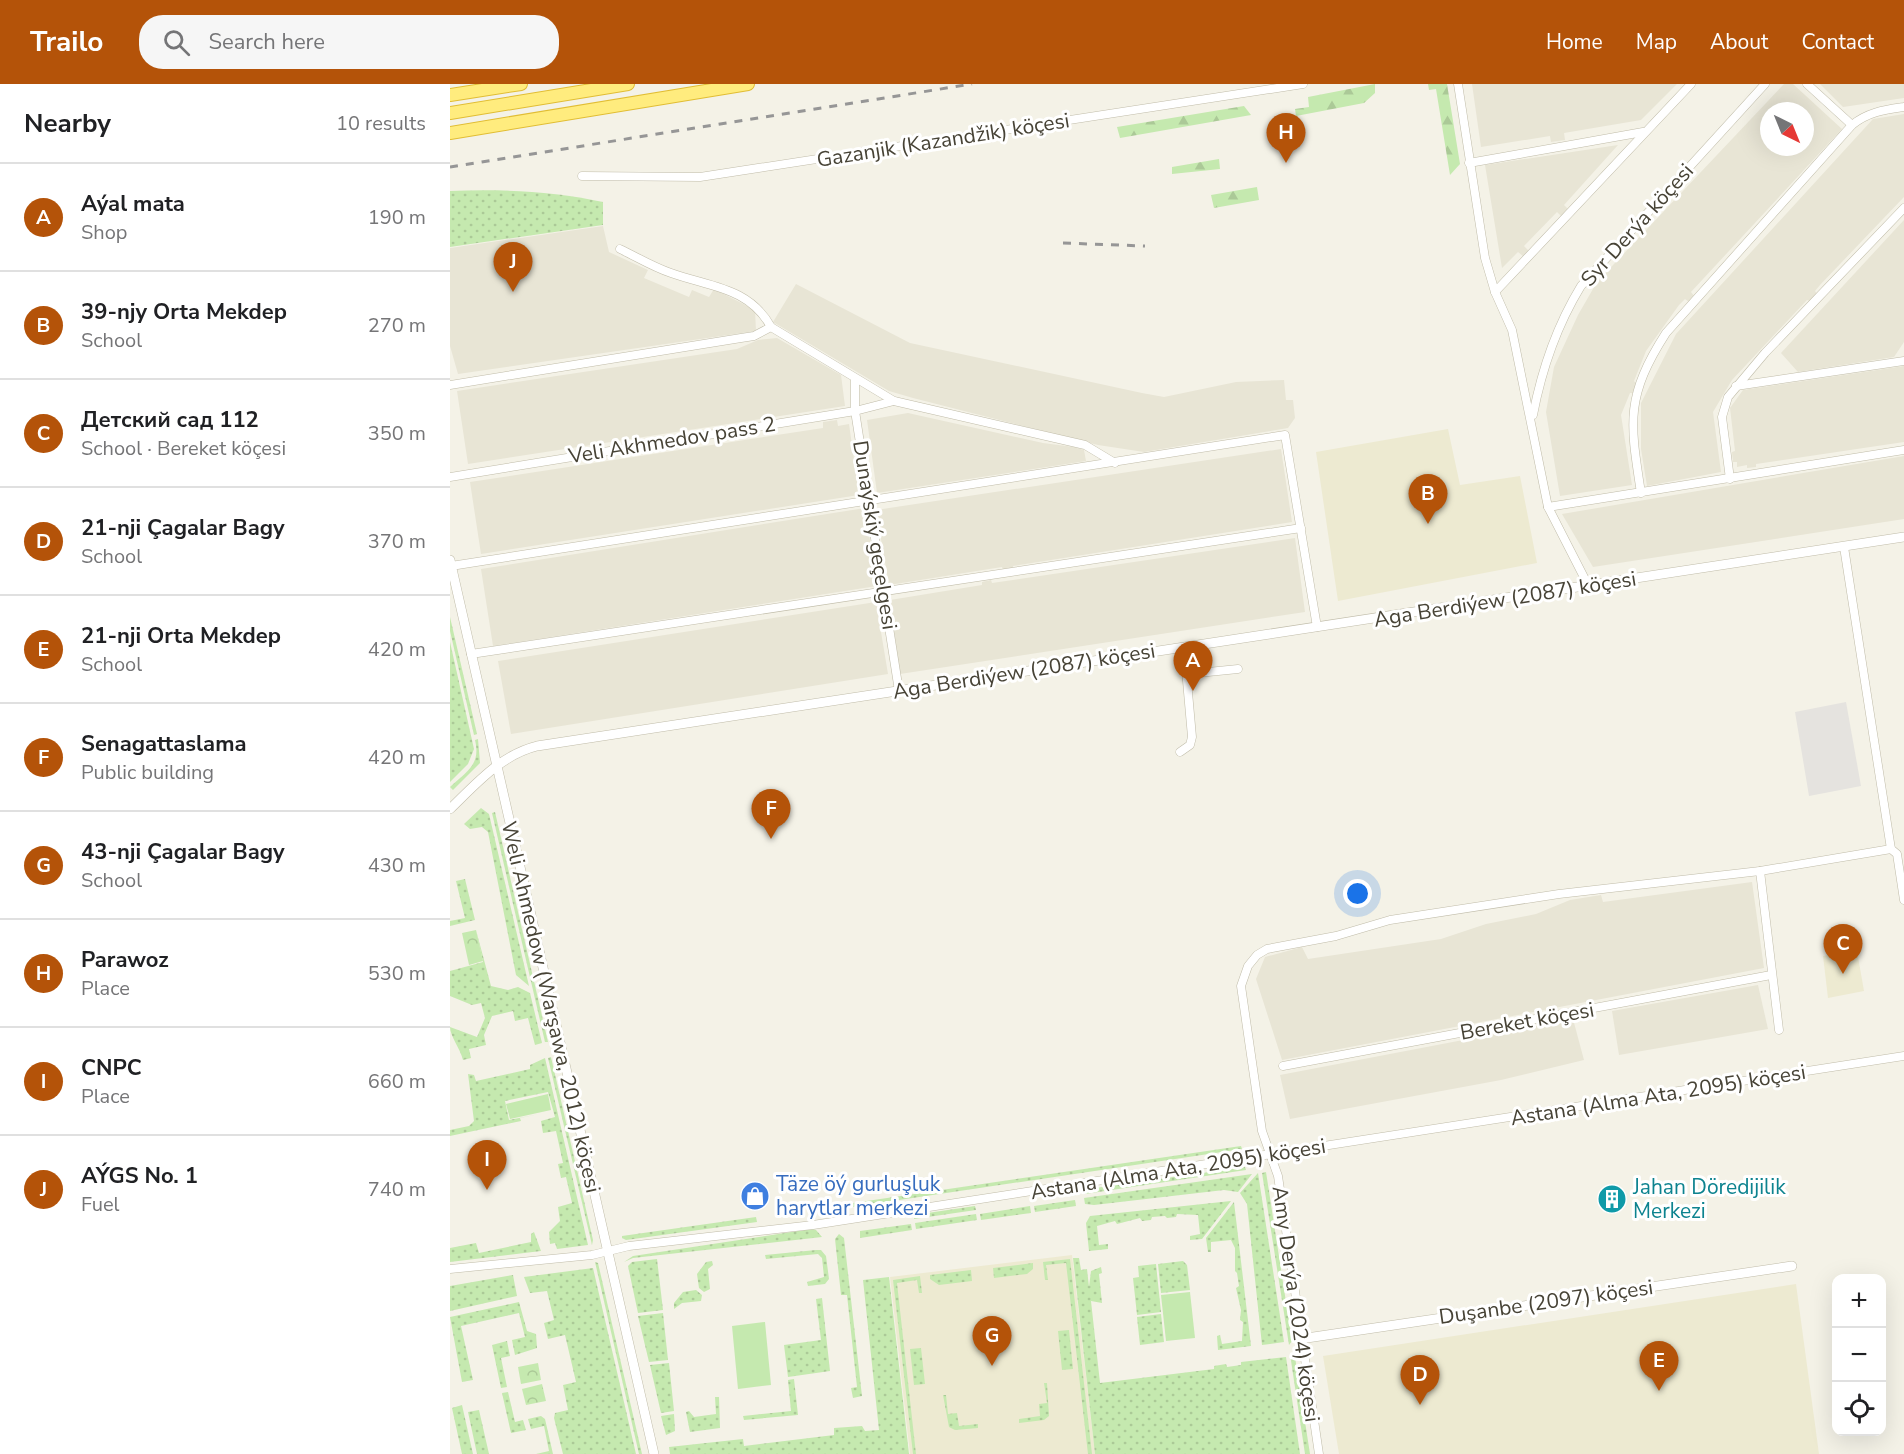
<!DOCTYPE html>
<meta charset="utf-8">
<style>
:root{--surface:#fff;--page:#f6f6f6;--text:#202124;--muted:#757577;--line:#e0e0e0;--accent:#b45309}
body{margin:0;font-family:"Nunito Sans",sans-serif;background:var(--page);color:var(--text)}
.controls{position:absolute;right:18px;bottom:18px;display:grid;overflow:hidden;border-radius:12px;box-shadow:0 6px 24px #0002}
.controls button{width:54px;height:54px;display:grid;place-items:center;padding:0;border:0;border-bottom:2px solid var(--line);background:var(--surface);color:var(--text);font:30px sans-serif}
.compass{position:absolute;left:1310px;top:18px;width:54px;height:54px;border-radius:50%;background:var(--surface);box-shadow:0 6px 24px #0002;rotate:137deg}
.you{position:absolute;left:908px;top:810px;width:21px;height:21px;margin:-15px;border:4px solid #fff;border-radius:50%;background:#1a73e8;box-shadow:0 0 0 9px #1a73e833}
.badge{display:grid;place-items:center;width:39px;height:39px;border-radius:50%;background:var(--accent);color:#fff;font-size:20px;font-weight:700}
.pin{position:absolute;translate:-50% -50px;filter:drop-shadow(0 2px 3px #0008)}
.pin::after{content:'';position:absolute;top:32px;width:21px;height:18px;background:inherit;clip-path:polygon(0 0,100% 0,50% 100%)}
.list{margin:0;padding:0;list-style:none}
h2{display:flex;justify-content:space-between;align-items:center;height:78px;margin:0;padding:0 24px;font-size:26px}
h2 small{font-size:20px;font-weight:400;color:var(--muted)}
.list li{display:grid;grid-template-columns:39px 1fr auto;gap:18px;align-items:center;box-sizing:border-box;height:108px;padding:0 24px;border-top:2px solid var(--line)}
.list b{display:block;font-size:22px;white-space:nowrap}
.list p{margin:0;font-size:20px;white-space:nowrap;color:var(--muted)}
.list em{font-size:20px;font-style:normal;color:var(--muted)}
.icon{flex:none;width:33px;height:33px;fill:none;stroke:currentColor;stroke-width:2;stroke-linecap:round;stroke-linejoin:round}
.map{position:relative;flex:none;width:1454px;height:1370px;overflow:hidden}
header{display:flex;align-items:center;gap:36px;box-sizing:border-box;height:84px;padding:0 30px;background:var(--accent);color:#fff}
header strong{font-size:28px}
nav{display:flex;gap:33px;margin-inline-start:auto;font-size:21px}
.search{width:420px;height:54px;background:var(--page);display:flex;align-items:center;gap:15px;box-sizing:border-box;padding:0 21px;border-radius:24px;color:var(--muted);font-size:22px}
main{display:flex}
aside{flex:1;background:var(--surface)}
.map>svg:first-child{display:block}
</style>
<header>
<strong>Trailo</strong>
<div class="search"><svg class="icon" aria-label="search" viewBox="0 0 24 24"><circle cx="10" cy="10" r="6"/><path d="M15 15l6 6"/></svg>Search here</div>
<nav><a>Home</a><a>Map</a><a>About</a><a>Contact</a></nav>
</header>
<main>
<aside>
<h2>Nearby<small>10 results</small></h2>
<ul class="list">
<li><span class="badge">A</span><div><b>Aýal mata</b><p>Shop</p></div><em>190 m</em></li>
<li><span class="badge">B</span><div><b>39-njy Orta Mekdep</b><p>School</p></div><em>270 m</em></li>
<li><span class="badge">C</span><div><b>Детский сад 112</b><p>School · Bereket köçesi</p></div><em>350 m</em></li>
<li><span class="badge">D</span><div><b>21-nji Çagalar Bagy</b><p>School</p></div><em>370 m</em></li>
<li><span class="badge">E</span><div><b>21-nji Orta Mekdep</b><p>School</p></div><em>420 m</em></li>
<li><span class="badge">F</span><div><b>Senagattaslama</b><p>Public building</p></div><em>420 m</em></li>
<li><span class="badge">G</span><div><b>43-nji Çagalar Bagy</b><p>School</p></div><em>430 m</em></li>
<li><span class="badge">H</span><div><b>Parawoz</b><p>Place</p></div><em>530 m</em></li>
<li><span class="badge">I</span><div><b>CNPC</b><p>Place</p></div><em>660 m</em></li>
<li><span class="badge">J</span><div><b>AÝGS No. 1</b><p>Fuel</p></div><em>740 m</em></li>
</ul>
</aside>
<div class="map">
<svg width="1454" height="1370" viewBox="0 0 1454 1370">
<defs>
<pattern id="grass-dots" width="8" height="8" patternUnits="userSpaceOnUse" patternTransform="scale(1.5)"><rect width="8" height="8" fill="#c5e9af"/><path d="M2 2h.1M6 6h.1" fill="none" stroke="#abc997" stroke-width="1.8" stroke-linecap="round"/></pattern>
<pattern id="forest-firs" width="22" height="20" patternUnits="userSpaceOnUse" patternTransform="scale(1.5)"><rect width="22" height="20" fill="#c5e9af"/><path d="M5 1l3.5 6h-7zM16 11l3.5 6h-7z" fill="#abc997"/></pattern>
<pattern id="park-crowns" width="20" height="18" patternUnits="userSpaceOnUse" patternTransform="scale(1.5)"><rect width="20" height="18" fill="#c5e9af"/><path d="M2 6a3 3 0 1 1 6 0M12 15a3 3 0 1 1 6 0" fill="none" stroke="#abc997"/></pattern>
</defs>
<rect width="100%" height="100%" fill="#f4f2e7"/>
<!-- residential -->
<g fill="#e8e5d5" fill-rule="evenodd">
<polygon points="1022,0 1227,0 1191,36 1114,49 1115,56 1101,58 1100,52 1031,63"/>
<path d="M1334 0H1343L1392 45 1241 208 1244 212 1239 218 1235 215 1229 221 1196 267 1184 297 1186 299 1183 309H1180L1171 331 1182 401 1110 412 1096 328 1104 283 1128 231 1147 198ZM1319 27H1355V63H1319Z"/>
<polygon points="1370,0 1454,0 1454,14 1393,23"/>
<polygon points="1454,30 1454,113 1370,201 1365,207 1367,210 1360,217 1357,216 1282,296 1263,328 1271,388 1197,402 1191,365 1191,319 1226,250 1423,35"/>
<polygon points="1168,61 1114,121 1118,125 1111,132 1107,128 1074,162 1079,167 1074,173 1068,168 1052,184 1035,81"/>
<polygon points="1454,136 1454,258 1444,273 1348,288 1331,269"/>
<polygon points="153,142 159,168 198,186 194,194 239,213 242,206 259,213 264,205 305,226 306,247 8,290 0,262 0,164"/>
<polygon points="346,200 460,259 692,309 714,313 786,298 834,296 836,316 843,316 845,334 838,344 694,368 648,361 463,314 439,307 323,238"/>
<polygon points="327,254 391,291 395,322 18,380 7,307 287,265 308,256"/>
<polygon points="1454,282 1454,358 1306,380 1306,383 1297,384 1297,381 1287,383 1287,378 1283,378 1282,368 1285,367 1280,324 1293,306"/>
<polygon points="458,329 593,359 624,363 634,366 636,377 427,409 417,336"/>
<polygon points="387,336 388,342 399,340 409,411 31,470 20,398 373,344 373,338"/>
<polygon points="831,365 842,438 563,482 563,485 553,486 552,483 439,501 426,426"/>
<polygon points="1454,372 1454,435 1143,483 1112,430"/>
<polygon points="415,424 427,502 43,562 31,485"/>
<polygon points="845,454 855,528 450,590 440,516 532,501 532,498 541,496 542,499"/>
<polygon points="426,518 438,590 61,650 48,577"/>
<polygon points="1302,798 1314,884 832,976 806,895 815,873 852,863 858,875 991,855 1036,840 1086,830 1120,816 1151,811 1153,818"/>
<polygon points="1308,901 1318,945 1169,971 1162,927"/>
<polygon points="1123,935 1134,976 1051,996 840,1035 830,991"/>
</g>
<!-- education -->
<g fill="#edead1">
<polygon points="998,345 1010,401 1070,392 1087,479 888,517 866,368"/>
<polygon points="1407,867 1414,907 1378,914 1373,872"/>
<polygon points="622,1171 645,1370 460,1370 440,1193"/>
<polygon points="1346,1200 1369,1370 889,1370 873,1272"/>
</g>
<!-- grass -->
<g fill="url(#grass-dots)">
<path d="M0 107C51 105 103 107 153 118V141L0 163Z"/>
<polygon points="0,533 27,650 24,651 0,547"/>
<polygon points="0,558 24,665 18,680 0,698"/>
<path d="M28 655 30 679 3 706 0 703C17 687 31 681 25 656Z"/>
<polygon points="31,724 39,730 79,902 66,891 38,748 32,743 20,745 14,740"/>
<polygon points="45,728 98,958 95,958 42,729"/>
<polygon points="15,795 25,836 0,842 0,837 15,834 6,797"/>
<path d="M26 846 41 902 58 906 68 903 80 909 92 959 85 961 78 934 65 937 63 927 42 932 34 951 36 961 19 965 21 974 13 976C10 964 0 952 0 943L27 953 35 934 31 919 22 921 0 912V887L33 878Z"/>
<polygon points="101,973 143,1156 142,1161 98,974"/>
<polygon points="95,974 138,1161 107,1165 105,1159 100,1160 99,1148 110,1137 108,1123 122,1119 116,1093 111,1094 108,1080 113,1079 106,1047 93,1049 91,1037 105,1033 98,1008 55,1017 59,1036 89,1030 70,1034 71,1037 0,1052 0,1046 19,1042 24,1037 18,990 24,991 26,997 80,985 80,981"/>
<polygon points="791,1062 792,1065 369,1128 369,1124"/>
<polygon points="795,1083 796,1086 635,1110 638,1105"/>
<polygon points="816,1088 842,1257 839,1261 812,1089"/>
<polygon points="808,1089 834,1258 812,1261 797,1120 790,1109"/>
<polygon points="802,1090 788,1108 774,1106 644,1121 635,1120 634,1114"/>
<polygon points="625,1116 626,1122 585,1128 584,1122"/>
<polygon points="781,1117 752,1155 740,1156 740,1152 750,1150 748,1131 727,1130 726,1133 717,1134 715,1132 702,1133 701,1136 692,1137 690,1134 667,1140 665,1137 647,1142 649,1161 658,1160 658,1165 639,1167 636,1139 640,1132"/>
<polygon points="784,1118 801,1262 768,1266 767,1252 770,1251 772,1260 792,1257 793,1238 790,1236 791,1226 786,1204 789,1202 787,1189 785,1187 785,1164 781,1156 761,1158 761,1168 758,1168 756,1154"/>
<polygon points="525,1122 526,1126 464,1135 464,1131"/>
<polygon points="580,1122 581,1129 531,1136 530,1130"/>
<polygon points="526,1130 527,1136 466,1145 465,1139"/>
<polygon points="306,1133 307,1138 176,1156 172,1154 172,1152"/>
<polygon points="461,1140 462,1146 410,1154 410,1147"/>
<polygon points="361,1145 366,1146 372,1153 183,1174 174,1178 183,1172"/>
<polygon points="84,1148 91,1167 0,1178 0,1164 26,1159 29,1169 81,1158 81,1150"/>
<polygon points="389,1150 394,1154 412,1312 403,1314 401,1304 407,1303 397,1211 391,1211 385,1155"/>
<polygon points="366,1166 371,1166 376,1172 379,1195 375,1200 358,1202 357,1198 374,1193 372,1174 368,1170 316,1175 315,1171"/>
<polygon points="623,1174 629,1174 631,1186 637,1185 639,1203 641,1187 651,1183 652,1189 649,1190 652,1219 641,1217 650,1299 764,1285 764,1282 776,1280 777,1283 791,1281 791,1278 836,1273 850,1370 645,1370"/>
<polygon points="207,1175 213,1226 188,1229 178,1182 182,1178"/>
<polygon points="620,1175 642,1370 638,1370 616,1179 596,1181 598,1196 595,1196 593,1178"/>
<polygon points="262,1177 263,1181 258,1185 260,1205 254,1208 249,1204 247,1190 256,1178"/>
<polygon points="733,1177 737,1181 740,1206 711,1209 708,1180"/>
<polygon points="145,1178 148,1179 192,1370 189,1370"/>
<polygon points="583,1179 583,1185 577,1190 544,1194 543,1184"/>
<polygon points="706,1180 711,1228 687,1231 683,1194 689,1193 688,1182"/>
<polygon points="143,1184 186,1370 113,1370 104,1334 105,1329 118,1326 113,1301 126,1298 115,1251 98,1255 94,1239 104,1236 97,1207 80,1209 74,1193"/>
<polygon points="521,1186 522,1197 489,1201 480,1195 480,1191"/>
<polygon points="63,1191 67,1212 0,1227 0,1202"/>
<polygon points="470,1192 472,1209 469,1209 467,1196 447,1199 466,1370 463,1370 443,1196"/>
<polygon points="439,1193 459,1370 220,1370 219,1363 293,1355 294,1362 384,1351 384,1344 412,1342 415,1347 429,1346 413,1196"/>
<polygon points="246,1206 252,1211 251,1217 232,1219 224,1225 224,1219 233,1208"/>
<polygon points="372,1214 380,1287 338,1293 334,1261 371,1256 366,1215"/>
<polygon points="69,1218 77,1247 86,1250 87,1264 65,1271 62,1256 75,1253 69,1229 11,1242 23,1296 12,1298 0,1233"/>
<polygon points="213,1229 218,1276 199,1278 188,1232"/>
<polygon points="711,1230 714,1258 690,1261 687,1233"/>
<polygon points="619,1246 623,1285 612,1286 608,1247"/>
<polygon points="57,1257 60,1272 51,1274 57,1303 51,1304 42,1261"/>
<polygon points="471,1264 475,1300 464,1301 460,1265"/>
<polygon points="840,1270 845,1273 860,1370 855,1370"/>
<polygon points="219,1279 224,1327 211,1329 200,1281"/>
<polygon points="344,1295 348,1331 294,1336 293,1332 341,1327 338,1296"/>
<polygon points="594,1299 597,1299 599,1332 594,1336 569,1339 569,1335 590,1332 589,1320 597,1319"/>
<polygon points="58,1308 65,1338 73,1336 76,1346 61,1349 52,1309"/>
<polygon points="493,1311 496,1311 498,1330 507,1329 509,1342 528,1340 528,1344 505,1346 499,1343"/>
<polygon points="265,1313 269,1313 270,1344 240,1348 236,1328 239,1327 244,1333 266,1330"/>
<polygon points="12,1321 23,1370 12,1370 2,1324"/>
<polygon points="29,1326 39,1370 27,1370 18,1328"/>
<polygon points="224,1330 225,1347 216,1351 211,1332"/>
<polygon points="91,1332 95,1335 103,1370 86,1370 99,1367 94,1342 81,1345 78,1335"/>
</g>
<!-- forest -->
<g fill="url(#forest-firs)">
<polygon points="925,0 925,9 914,19 846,32 845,25 859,23 858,13"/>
<polygon points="978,0 997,0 1010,80 1000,91 986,5 979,6"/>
<polygon points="794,22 801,31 670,54 667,43"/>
<polygon points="769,75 770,85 722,90 722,83"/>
<polygon points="807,103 809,116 764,124 761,111"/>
</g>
<!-- park -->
<g fill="url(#park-crowns)">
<polygon points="26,846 33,877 19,881 12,849"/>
<polygon points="88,1279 91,1296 71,1300 68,1283"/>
<polygon points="92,1300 96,1317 76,1321 72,1305"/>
</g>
<!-- garden -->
<g fill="#c5e9af">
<polygon points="98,1010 101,1026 60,1035 56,1020"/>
<polygon points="740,1208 745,1254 716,1257 711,1211"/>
<polygon points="315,1238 321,1301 288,1305 282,1242"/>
</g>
<!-- parking -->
<polygon fill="#e5e3df" points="1396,618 1411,702 1359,712 1345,628"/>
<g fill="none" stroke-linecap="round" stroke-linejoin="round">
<!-- minor casing -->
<g stroke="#c0bca9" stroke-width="9">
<g id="minor">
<polyline points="1008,0 1035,174 1045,208 1062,246 1098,423 1139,503"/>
<polyline points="1357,0 1402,41"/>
<polyline points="1019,79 1193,48"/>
<polyline points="132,92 250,93 853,0"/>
<path d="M170 165C187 173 203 183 221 189 260 203 299 203 321 243"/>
<polyline points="1045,208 1241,0"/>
<polyline points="405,295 405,327 449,607"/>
<polyline points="0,301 291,254 304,252 321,243 444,317 635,361 665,379"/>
<polyline points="1286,302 1454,277"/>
<path d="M1083 331C1092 284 1106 243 1131 202L1315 0"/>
<polyline points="0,393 405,327 444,317"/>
<polyline points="1280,395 1272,333 1278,313 1315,269 1454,124"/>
<path d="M1191 409C1180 338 1175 313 1216 249L1402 41C1418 28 1434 26 1454 23"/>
<polyline points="1098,423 1454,366"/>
<polyline points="1394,463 1441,765 1447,770 1454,816"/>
<polyline points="1,482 835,351 867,543"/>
<polyline points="21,570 851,444"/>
<polyline points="738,590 788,585"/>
<polyline points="730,668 740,661 742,653 734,563"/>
<polyline points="1310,787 1329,946"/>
<polyline points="833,982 1321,891"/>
<polyline points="0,1185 142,1171 179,1162 363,1141 1454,972"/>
<polyline points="869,1370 828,1092 812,1047 791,902 798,882 807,871 817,865 886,852 940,836 1109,810 1310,787 1441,765"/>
</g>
</g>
<!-- tertiary casing -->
<g stroke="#c0bca9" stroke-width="10">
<g id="tertiary">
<polyline points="0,476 204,1370"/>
<path d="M0 725C27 699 51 671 87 662 543 593 999 525 1454 453"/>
<polyline points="850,1255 1342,1182"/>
</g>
</g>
<!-- trunk casing -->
<g stroke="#e1bd34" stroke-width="14">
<g id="trunk">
<polyline points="0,11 71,0"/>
<polyline points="0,29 178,0"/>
<polyline points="0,49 298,0"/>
</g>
</g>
<!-- minor -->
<use href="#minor" stroke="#fff" stroke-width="8"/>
<!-- tertiary -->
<use href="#tertiary" stroke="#fff" stroke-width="9"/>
<!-- trunk -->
<use href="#trunk" stroke="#ffec7e" stroke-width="12"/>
<!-- rail -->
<g stroke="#969696" stroke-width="3" stroke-dasharray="8 8" stroke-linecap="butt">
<polyline points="0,83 522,0"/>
<polyline points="613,159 695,162"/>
</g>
</g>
<!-- icons -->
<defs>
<g id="shop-disc" transform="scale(1.5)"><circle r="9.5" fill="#3f7fe0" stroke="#fff"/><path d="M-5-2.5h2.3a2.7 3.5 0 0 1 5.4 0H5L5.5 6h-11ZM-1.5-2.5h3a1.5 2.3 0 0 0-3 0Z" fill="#fff"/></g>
<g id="building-disc" transform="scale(1.5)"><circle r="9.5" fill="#0f9aa8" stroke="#fff"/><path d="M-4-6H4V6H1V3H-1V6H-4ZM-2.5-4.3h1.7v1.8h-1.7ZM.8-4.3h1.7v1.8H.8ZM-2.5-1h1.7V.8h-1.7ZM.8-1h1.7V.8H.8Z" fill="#fff"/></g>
</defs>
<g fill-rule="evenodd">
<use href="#shop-disc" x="305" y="1112"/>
<use href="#building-disc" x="1162" y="1115"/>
</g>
<g text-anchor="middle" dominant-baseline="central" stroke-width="6" stroke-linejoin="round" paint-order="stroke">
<!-- street labels -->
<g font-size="21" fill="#474336" stroke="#fff">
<text transform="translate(493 56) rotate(-9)">Gazanjik (Kazandžik) köçesi</text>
<text transform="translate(1187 141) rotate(-48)">Syr Derýa köçesi</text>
<text transform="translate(222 356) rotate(-9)">Veli Akhmedov pass 2</text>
<text transform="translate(425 451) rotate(81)">Dunaýskiý geçelgesi</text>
<text transform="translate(1055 515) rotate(-9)">Aga Berdiýew (2087) köçesi</text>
<text transform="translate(574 587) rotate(-9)">Aga Berdiýew (2087) köçesi</text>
<text transform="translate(101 923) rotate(77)">Weli Ahmedow (Warşawa, 2012) köçesi</text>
<text transform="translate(1077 937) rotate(-10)">Bereket köçesi</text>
<text transform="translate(1208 1011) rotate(-9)">Astana (Alma Ata, 2095) köçesi</text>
<text transform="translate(728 1085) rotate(-9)">Astana (Alma Ata, 2095) köçesi</text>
<text transform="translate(1096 1218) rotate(-8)">Duşanbe (2097) köçesi</text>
<text transform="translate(846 1220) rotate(82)">Amy Derýa (2024) köçesi</text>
</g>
<!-- shop labels -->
<g font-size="21" fill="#366cbe" stroke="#fff" text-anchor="start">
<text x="326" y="1100">Täze öý gurluşluk<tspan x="326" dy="24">harytlar merkezi</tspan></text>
</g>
<!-- culture labels -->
<g font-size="21" fill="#0d838f" stroke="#fff" text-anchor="start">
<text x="1183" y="1103">Jahan Döredijilik<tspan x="1183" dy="24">Merkezi</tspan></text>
</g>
</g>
</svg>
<div class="controls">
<button>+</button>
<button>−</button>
<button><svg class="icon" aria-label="locate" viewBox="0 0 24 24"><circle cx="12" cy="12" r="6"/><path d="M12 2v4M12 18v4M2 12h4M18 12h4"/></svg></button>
</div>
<svg class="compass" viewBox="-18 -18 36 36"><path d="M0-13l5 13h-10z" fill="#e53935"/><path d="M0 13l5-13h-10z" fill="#757577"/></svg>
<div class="you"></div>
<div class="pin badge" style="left:743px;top:607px">A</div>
<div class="pin badge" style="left:978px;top:440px">B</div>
<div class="pin badge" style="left:1393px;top:890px">C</div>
<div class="pin badge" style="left:970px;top:1321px">D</div>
<div class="pin badge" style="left:1209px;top:1307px">E</div>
<div class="pin badge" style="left:321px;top:755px">F</div>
<div class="pin badge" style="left:542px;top:1282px">G</div>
<div class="pin badge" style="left:836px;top:79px">H</div>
<div class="pin badge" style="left:37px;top:1106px">I</div>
<div class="pin badge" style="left:63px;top:208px">J</div>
</div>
</main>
